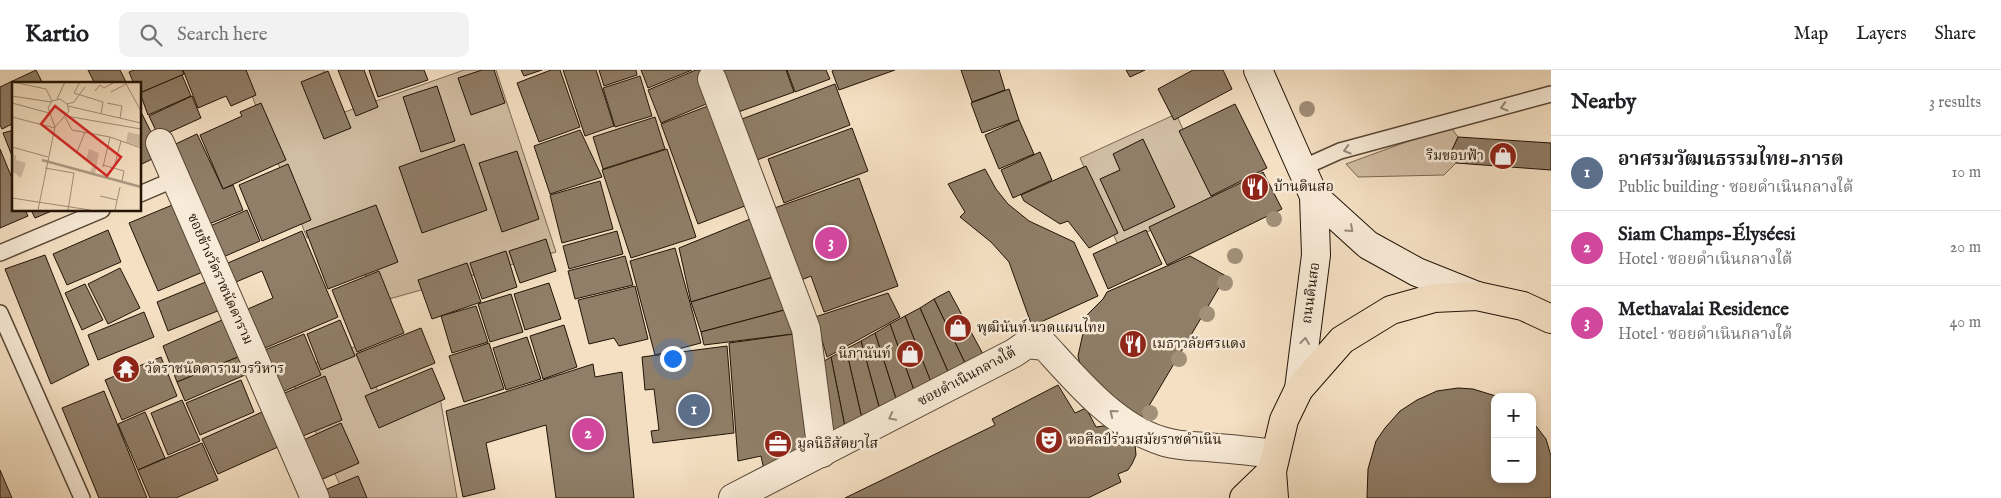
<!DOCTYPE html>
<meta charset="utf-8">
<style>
:root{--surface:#fff;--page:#f2f2f2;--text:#202124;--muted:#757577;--line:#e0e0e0;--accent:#0b8043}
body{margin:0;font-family:"IM FELL English","Noto Serif Thai",serif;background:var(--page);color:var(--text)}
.controls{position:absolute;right:15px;bottom:15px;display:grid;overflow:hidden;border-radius:10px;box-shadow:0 2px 8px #0003}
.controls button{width:45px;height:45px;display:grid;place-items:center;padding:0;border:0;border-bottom:1px solid var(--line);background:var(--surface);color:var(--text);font:25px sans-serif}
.you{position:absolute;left:672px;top:288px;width:18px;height:18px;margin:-12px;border:4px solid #fff;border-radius:50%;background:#1a73e8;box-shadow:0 0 0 8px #1a73e833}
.badge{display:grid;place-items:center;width:32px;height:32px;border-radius:50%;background:var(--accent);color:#fff;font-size:16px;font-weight:700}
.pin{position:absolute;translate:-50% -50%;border:2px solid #fff;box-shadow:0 1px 5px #0006}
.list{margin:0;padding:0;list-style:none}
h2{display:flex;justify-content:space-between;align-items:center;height:65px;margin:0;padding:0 20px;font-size:21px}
h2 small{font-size:16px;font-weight:400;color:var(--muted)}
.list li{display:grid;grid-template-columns:32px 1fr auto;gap:15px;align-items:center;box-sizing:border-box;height:75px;padding:0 20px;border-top:1px solid var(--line)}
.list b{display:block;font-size:19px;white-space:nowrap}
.list p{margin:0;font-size:16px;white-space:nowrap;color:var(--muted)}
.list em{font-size:16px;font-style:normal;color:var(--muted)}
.icon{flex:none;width:28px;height:28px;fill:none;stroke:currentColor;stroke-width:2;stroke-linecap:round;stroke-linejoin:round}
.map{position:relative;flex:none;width:1551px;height:428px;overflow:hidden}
header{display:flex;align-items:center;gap:30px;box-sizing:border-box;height:70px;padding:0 25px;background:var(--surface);border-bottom:1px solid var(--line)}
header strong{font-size:24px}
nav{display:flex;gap:28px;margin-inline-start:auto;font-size:18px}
.search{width:350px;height:45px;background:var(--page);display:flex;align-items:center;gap:12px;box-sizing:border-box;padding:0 18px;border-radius:10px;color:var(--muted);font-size:19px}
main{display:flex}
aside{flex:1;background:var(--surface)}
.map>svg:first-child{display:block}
</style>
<header>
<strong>Kartio</strong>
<div class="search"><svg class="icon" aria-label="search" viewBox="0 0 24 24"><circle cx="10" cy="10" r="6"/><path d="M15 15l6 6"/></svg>Search here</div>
<nav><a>Map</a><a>Layers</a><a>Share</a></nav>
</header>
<main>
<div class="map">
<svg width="1551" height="428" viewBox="0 0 1551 428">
<rect width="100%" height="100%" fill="#f5e0c3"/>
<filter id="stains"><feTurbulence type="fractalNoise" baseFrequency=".004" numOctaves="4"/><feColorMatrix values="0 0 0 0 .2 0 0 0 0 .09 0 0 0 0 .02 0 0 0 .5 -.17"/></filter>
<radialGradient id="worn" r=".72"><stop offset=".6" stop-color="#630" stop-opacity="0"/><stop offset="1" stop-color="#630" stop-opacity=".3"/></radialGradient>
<!-- green -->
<g fill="#d1bda3" stroke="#7a6854">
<polygon points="242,0 324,0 339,44 464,0 496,0 556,182 375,233 349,158 307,168"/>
<polygon points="1176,44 1216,131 1118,175 1080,88"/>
<polygon points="1450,56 1458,67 1452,80 1456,93 1444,105 1358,107 1346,94"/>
<polygon points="359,275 388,346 440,327 457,428 346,428 289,304"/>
</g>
<!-- building -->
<g fill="#907e68" stroke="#221306">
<polygon points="36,0 43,14 14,14 14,53 2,59 0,55 0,17"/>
<polygon points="88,0 120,0 127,14 95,14"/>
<polygon points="134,0 182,0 184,4 140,23 140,14 134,14 129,2"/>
<polygon points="183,0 246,0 256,25 231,36 226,26 198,38"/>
<polygon points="338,0 364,0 378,37 356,46"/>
<polygon points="369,0 424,0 428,10 378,27"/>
<polygon points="482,0 494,0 505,33 471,45 458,8"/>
<polygon points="521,0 542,0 524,6"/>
<polygon points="551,0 560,0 580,57 539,72 517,13"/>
<polygon points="563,0 596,0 614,56 585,66"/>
<polygon points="599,0 636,0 637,5 604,16"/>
<polygon points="641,0 692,0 648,18"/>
<polygon points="696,0 699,0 711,32 661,53 648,20"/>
<polygon points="719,0 786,0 794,22 730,45"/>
<polygon points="787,0 826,0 830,9 795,22"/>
<polygon points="834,0 895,0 839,20 832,1"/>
<polygon points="961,0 999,0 1005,20 972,32"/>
<polygon points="1126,0 1145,0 1130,7"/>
<polygon points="1193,0 1223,0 1232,19 1174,50 1158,19"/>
<polygon points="328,1 351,58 324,69 301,12"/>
<polygon points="182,5 191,26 148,45 140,23"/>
<polygon points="640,6 652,46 615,57 603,18"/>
<polygon points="835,14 850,55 749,93 734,52"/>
<polygon points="437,16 455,71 421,82 403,27"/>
<polygon points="1009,19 1019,50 982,63 971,33"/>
<polygon points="192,26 201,48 159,67 149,46"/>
<polygon points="261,33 286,90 223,119 200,65 242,46 240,42"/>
<polygon points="713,34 750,134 698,154 661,54"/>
<polygon points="1235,34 1267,98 1211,126 1179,61"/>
<polygon points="140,40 162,84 140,95"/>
<polygon points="655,47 665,79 603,99 593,67"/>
<polygon points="1019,50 1034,84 999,99 985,65"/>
<polygon points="852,58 868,101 784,133 768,89"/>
<polygon points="14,60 14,91 3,63"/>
<polygon points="580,60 602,107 550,124 534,76"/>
<polygon points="197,64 223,119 233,115 243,140 202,157 169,77"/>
<polygon points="1458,67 1551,73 1551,100 1456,93 1452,80"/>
<polygon points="1143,69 1175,137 1124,161 1100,109 1120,100 1113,84"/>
<polygon points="464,74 487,140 422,163 399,97"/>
<polygon points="0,79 14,113 14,140 25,140 28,146 0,158"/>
<polygon points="667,79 696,167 631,188 602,100"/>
<polygon points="517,81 539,149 502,162 479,93"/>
<polygon points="1040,82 1052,110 1013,128 1001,100"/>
<polygon points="288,94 311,150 262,171 239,115"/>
<polygon points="1086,96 1118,163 1089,178 1068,151 1060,154 1024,131 1021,125"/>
<polygon points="985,99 996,119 1008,134 1029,151 1074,172 1098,226 1032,256 1009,192 991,172 960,147 965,142 948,114"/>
<polygon points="1263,102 1282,139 1167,195 1149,157"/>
<polygon points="859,108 898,216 824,242 811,206 794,213 769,140"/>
<polygon points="600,111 613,159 562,173 550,125"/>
<polygon points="177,133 205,201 158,221 129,153"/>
<polygon points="376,135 398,192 328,219 306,161"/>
<polygon points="31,140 54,140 35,148"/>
<polygon points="247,140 260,171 214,191 201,160"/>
<polygon points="755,147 780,205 691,232 679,178"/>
<polygon points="108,160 121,192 67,215 53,184"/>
<polygon points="1146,160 1162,194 1108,219 1093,184"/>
<polygon points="302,161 338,247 258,281 241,242 273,228 262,201 229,215 221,196"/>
<polygon points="617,161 623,184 569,199 563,176"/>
<polygon points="546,169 556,201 520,213 509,181"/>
<polygon points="675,178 701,273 655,285 630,191"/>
<polygon points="506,181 517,217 482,229 470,193"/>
<polygon points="45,185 89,295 51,314 5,199"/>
<polygon points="625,186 633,215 575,229 568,201"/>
<polygon points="1190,186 1226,206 1140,351 1081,298 1078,286 1087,245 1103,229 1107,222"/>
<polygon points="467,193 481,232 432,249 418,210"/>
<polygon points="120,198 140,238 108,254 88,214"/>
<polygon points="379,201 404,263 357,282 332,220"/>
<polygon points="780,205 792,238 701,262 691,232"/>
<polygon points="208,211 220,240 168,261 157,232"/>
<polygon points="549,213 561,249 525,260 514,224"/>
<polygon points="85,214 103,250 82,260 65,223"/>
<polygon points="635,216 648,269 619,276 614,268 589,274 578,230"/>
<polygon points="949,221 984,286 966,295 934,229"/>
<polygon points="888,223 900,247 827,287 815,247"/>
<polygon points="511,224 523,262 490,272 478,234"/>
<polygon points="934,229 966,295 949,304 920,238"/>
<polygon points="476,236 488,272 452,283 441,246"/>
<polygon points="792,238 801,263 704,275 701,262"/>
<polygon points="920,238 949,304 931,313 905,246"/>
<polygon points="144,242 154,267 98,290 88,265"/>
<polygon points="905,246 933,317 916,326 890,254"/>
<polygon points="222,250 238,287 177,312 163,276"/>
<polygon points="340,250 355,286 321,300 307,264"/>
<polygon points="890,254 916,326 898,335 875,263"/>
<polygon points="564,255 577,297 543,309 530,266"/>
<polygon points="421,258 435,293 371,319 356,284"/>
<polygon points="801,263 813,376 764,400 761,386 738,391 729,273"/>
<polygon points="875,263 898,335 881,344 861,271"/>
<polygon points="304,264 321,305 278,324 260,282"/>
<polygon points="527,267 541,309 506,320 493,278"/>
<polygon points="861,271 881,344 863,353 846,279"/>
<polygon points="489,273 504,319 464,332 449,286"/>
<polygon points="727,276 734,363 653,373 651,361 659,360 654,319 645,320 642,287"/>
<polygon points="846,279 863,353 846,362 831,287"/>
<polygon points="161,287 177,326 122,350 105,310"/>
<polygon points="238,287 245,305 185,331 177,312"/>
<polygon points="831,287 846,362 828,371 816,296"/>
<polygon points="593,294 595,307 622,302 634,428 556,428 546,355 486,373 495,419 463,427 446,341"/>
<polygon points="432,298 445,329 379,358 365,326"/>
<polygon points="325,306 342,350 298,368 280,325"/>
<polygon points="241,310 254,342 200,365 186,333"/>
<polygon points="1058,315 1075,343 1086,338 1096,357 1111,355 1135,374 1136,385 1132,394 1128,400 1118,404 1121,412 1088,428 845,428 995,355 992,349"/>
<polygon points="1458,318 1473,319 1499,327 1495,327 1495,409 1532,409 1532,351 1546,369 1551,386 1551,428 1367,428 1368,399 1376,371 1385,358 1400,341 1417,330 1437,321"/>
<polygon points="104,321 147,428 99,428 62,338"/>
<polygon points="182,330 200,371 168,385 151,343"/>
<polygon points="145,342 165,388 138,400 118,354"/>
<polygon points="262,342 278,377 218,404 202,369"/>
<polygon points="341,353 359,393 316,412 299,372"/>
<polygon points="202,373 218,410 176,428 150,428 138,400"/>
<polygon points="0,400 12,428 0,428"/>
<polygon points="358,406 367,428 317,428 315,424"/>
</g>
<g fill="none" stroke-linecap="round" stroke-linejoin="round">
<!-- service casing -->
<g stroke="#574635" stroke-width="18">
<g id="service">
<polyline points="1302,98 1340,81 1551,24"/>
<polyline points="140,124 175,109"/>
<polyline points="0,183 102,140"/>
<polyline points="0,243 82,428"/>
</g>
</g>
<!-- minor casing -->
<g stroke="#574635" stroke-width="30">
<g id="minor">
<polyline points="712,9 806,259 822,383"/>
<polyline points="160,73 315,428"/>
<path d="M733 428 1014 283 1027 274 1045 276C1077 311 1115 357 1162 371 1176 376 1192 376 1207 377 1230 379 1253 381 1275 384"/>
</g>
</g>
<!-- secondary casing -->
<g stroke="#221306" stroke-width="30">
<g id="secondary">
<polyline points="1258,0 1314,126 1316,185 1299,319"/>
<polyline points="1314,126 1368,175 1417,202 1477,226"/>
</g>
</g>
<!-- primary casing -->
<g stroke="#221306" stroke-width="30">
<g id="primary">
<polyline points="1244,428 1272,401"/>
<polyline points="1274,428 1272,401 1284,350 1299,319 1342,270 1391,240 1434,228 1477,226 1523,236 1551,249"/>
</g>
</g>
<!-- service -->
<use href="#service" stroke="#f8ebd8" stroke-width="15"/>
<!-- minor -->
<use href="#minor" stroke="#f8ebd8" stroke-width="28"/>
<!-- secondary -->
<use href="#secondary" stroke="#f8ebd8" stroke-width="28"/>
<!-- primary -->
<use href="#primary" stroke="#f5e0c3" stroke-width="28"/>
</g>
<!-- trees -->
<g fill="#a29079">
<circle cx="1307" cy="39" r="8"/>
<circle cx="1274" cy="149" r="8"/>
<circle cx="1235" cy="186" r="8"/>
<circle cx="1225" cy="213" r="8"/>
<circle cx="1207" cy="244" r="8"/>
<circle cx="1179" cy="289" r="8"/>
<circle cx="1150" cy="343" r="8"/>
</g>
<!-- one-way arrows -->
<defs><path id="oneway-chevron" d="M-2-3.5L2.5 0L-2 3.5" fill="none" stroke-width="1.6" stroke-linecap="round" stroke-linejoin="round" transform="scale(1.25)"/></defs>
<g stroke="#988a7a">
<use href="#oneway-chevron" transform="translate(1504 37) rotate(165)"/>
<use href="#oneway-chevron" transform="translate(1347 80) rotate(164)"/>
<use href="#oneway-chevron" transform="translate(1350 159) rotate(42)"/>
<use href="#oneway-chevron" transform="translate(1305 271) rotate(-83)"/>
<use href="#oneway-chevron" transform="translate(1113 343) rotate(-141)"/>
<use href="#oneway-chevron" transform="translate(892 347) rotate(153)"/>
</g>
<!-- icons -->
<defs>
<g id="shop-disc" transform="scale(1.4375)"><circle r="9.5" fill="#8f2418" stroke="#f8ebd8"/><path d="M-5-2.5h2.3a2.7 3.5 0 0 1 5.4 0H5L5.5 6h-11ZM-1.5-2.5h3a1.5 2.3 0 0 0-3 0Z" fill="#fff"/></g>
<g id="restaurant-disc" transform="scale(1.4375)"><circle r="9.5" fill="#8f2418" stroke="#f8ebd8"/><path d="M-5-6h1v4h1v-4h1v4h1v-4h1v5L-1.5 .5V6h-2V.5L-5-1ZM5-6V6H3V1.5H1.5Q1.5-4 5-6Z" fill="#fff"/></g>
<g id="temple-disc" transform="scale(1.4375)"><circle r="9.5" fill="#8f2418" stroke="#f8ebd8"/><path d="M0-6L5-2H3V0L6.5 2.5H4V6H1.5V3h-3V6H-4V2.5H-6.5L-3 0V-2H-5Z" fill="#fff"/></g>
<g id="theatre-disc" transform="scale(1.4375)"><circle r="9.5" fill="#8f2418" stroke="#f8ebd8"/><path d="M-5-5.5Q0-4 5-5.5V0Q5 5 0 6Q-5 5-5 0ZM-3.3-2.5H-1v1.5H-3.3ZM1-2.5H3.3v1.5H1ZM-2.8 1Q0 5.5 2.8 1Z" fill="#fff"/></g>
<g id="office-disc" transform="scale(1.4375)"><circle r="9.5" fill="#8f2418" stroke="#f8ebd8"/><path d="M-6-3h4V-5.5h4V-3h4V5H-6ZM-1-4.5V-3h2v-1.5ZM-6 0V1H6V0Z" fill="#fff"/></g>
</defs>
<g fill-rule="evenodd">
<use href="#shop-disc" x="1503" y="86"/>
<use href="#restaurant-disc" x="1255" y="117"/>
<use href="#shop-disc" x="958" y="258"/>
<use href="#restaurant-disc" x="1133" y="274"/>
<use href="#shop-disc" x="910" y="284"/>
<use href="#temple-disc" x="126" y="299"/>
<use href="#theatre-disc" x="1049" y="370"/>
<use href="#office-disc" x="778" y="374"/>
</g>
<g text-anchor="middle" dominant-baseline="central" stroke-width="5" stroke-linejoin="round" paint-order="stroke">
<!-- poi labels -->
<g font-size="14" fill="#221306" stroke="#f8ebd8" text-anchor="start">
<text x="1484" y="86" text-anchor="end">ริมขอบฟ้า</text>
<text x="1274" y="117">บ้านดินสอ</text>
<text x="977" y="258">พุฒินันท์ นวดแผนไทย</text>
<text x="1152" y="274">เมธาวลัยศรแดง</text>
<text x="891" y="284" text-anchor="end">นิภานันท์</text>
<text x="145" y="299">วัดราชนัดดารามวรวิหาร</text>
<text x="1068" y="370">หอศิลป์ร่วมสมัยราชดำเนิน</text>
<text x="797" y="374">มูลนิธิสัตยาไส</text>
</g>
<!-- street labels -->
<g font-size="14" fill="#221306" stroke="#f8ebd8">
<text transform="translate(220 209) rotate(66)">ซอยข้างวัดราชนัดดาราม</text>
<text transform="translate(1311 223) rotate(-82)">ถนนดินสอ</text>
<text transform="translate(967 307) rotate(-28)">ซอยดำเนินกลางใต้</text>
</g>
</g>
<!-- overview -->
<g transform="translate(12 12)">
<rect width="129" height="129" fill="#f5e0c3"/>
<path d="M116 50 129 53V65L114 60ZM77 67 87 71 83 92 78 90 82 81 74 78ZM0 73H4V78L14 81 9 96 0 89Z" fill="#d1bda3"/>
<path fill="none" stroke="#ad9a83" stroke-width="2.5" d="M30 78 129 105"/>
<path fill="none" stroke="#a18e77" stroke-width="1" d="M1 0 34 7 40 19M68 0 62 11 91 20 89 32M113 0 129 29M83 9 88 3 92 6 103 0M99 10 114 2M0 14 39 20M45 17 53 0M0 21 37 31M95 21 110 24 108 36M55 22 62 20 73 5M56 24 129 41M54 34 129 47M0 35 43 46M53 35 60 48 98 55 129 66M0 65 36 75M65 70 73 50M91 83 112 89 110 99M91 85 98 55M33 86 62 91 56 128M102 86 109 59M88 114 105 118M0 116 78 128M26 128 43 45 57 29 55 22 48 17 40 19 36 26 43 45M103 128 108 105"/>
<path fill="#d62828" fill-opacity="0.15" stroke="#d62828" stroke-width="2.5" d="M43 24 109 75 95 94 29 42Z"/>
<rect width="129" height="129" fill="none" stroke="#221306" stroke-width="2.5"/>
</g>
<rect width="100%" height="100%" filter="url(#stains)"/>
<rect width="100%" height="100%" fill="url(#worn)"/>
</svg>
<div class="controls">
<button>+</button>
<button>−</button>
</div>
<div class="you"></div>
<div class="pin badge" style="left:694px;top:340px;background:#5c6f8a">1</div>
<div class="pin badge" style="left:588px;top:364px;background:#d1479c">2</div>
<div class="pin badge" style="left:831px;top:173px;background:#d1479c">3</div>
</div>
<aside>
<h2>Nearby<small>3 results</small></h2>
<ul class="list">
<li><span class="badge" style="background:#5c6f8a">1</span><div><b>อาศรมวัฒนธรรมไทย-ภารต</b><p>Public building · ซอยดำเนินกลางใต้</p></div><em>10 m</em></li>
<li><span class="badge" style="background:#d1479c">2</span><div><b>Siam Champs-Élyséesi</b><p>Hotel · ซอยดำเนินกลางใต้</p></div><em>20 m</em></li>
<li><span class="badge" style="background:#d1479c">3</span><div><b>Methavalai Residence</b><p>Hotel · ซอยดำเนินกลางใต้</p></div><em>40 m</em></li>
</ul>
</aside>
</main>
